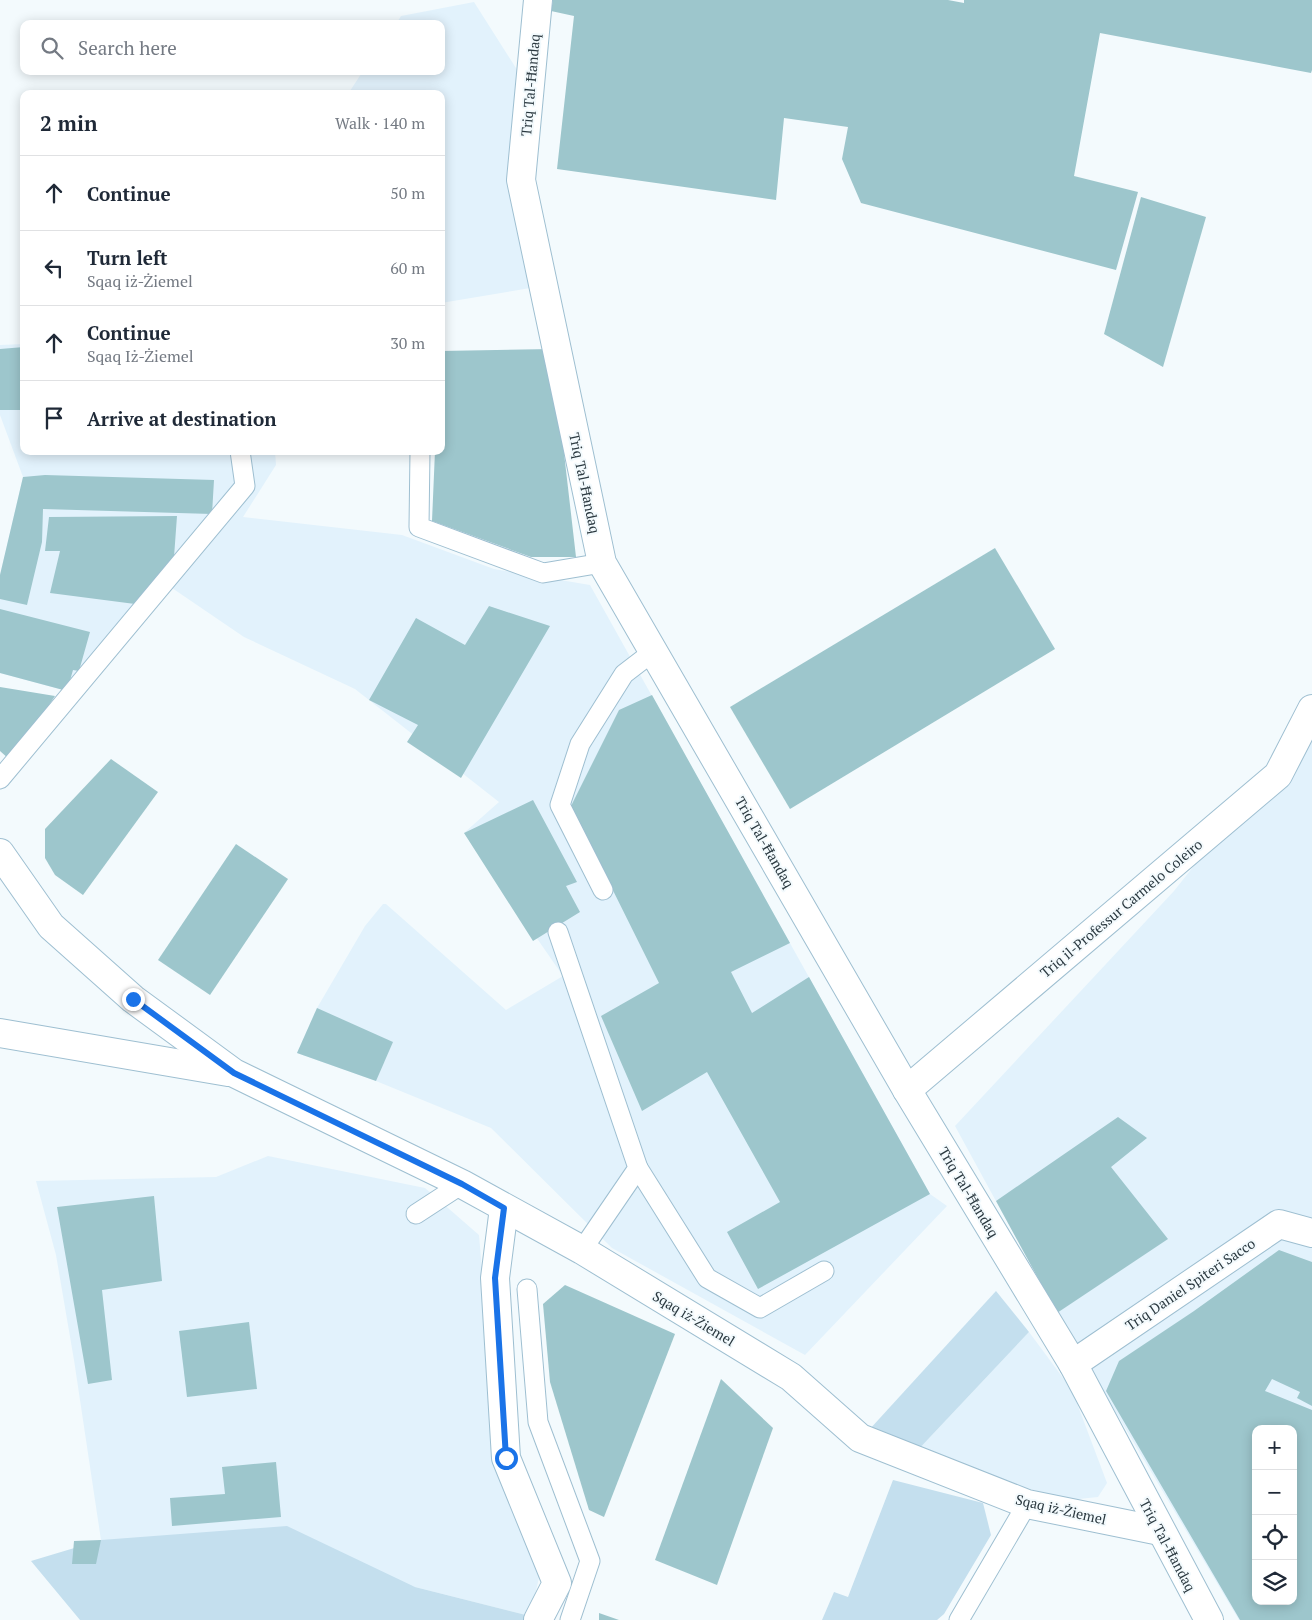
<!DOCTYPE html>
<meta charset="utf-8">
<style>
:root{--surface:#fff;--page:#f2f2f3;--text:#1f2937;--muted:#747a83;--line:#e0e1e3}
body{margin:0;font-family:"PT Serif",serif;background:var(--page);color:var(--text)}
.controls{position:absolute;right:15px;bottom:15px;display:grid;overflow:hidden;border-radius:10px;box-shadow:0 2px 12px #0003}
.controls button{width:45px;height:45px;display:grid;place-items:center;padding:0;border:0;border-bottom:1px solid var(--line);background:var(--surface);color:var(--text);font:25px sans-serif}
.stop{position:absolute;width:15px;height:15px;margin:-11px;border:4px solid #1a73e8;border-radius:50%;background:#fff}
.stop.end{background:#1a73e8;border-color:#fff;box-shadow:0 1px 5px #0008}
.list{margin:0;padding:0;list-style:none}
h2{display:flex;justify-content:space-between;align-items:center;height:65px;margin:0;padding:0 20px;font-size:21px}
h2 small{font-size:16px;font-weight:400;color:var(--muted)}
.list li{display:grid;grid-template-columns:32px 1fr auto;gap:15px;align-items:center;box-sizing:border-box;height:75px;padding:0 20px;border-top:1px solid var(--line)}
.list b{display:block;font-size:19px;white-space:nowrap}
.list p{margin:0;font-size:16px;white-space:nowrap;color:var(--muted)}
.list em{font-size:16px;font-style:normal;color:var(--muted)}
.icon{flex:none;width:28px;height:28px;fill:none;stroke:currentColor;stroke-width:2;stroke-linecap:round;stroke-linejoin:round}
.map{position:relative;flex:none;width:1312px;height:1620px;overflow:hidden}
.search{position:absolute;background:var(--surface);box-shadow:0 2px 12px #0003;left:20px;top:20px;width:425px;height:55px;display:flex;align-items:center;gap:12px;box-sizing:border-box;padding:0 18px;border-radius:10px;color:var(--muted);font-size:19px}
.panel{position:absolute;background:var(--surface);box-shadow:0 2px 12px #0003;left:20px;top:90px;width:425px;height:365px;border-radius:10px}
.map>svg:first-child{display:block}
</style>
<div class="map">
<svg width="1312" height="1620" viewBox="0 0 1312 1620">
<rect width="100%" height="100%" fill="#f3fafd"/>
<!-- built -->
<g fill="#e2f2fc" fill-rule="evenodd">
<polygon points="474,2 521,76 536,287 441,303 441,94 348,94 363,71 441,71 441,24 396,24 401,16"/>
<polygon points="24,344 24,451 275,451 276,465 243,517 402,535 494,569 590,585 930,1194 947,1206 805,1355 612,1248 491,1128 376,1081 297,1053 317,1008 365,926 383,904 386,904 506,1010 563,976 464,833 499,802 355,689 244,637 172,588 156,589 67,691 0,673 0,575 23,477 0,415 0,345"/>
<path d="M1312 717V1620H1239L1057 1313 955 1126 1174 891ZM1256 1429H1293V1601H1256Z"/>
<polygon points="268,1156 425,1188 479,1235 499,1472 542,1565 530,1616 415,1587 149,1541 101,1540 74,1360 56,1255 36,1181 216,1177"/>
<polygon points="1029,1332 1072,1390 1107,1483 1098,1497 1069,1500 948,1466 916,1452"/>
</g>
<!-- green -->
<g fill="#c4dfee">
<polygon points="996,1291 1029,1332 916,1452 869,1430"/>
<polygon points="893,1480 983,1503 991,1535 944,1614 937,1620 822,1620 834,1592 848,1597"/>
<polygon points="287,1526 415,1587 530,1616 528,1620 80,1620 31,1561 101,1540"/>
</g>
<!-- building -->
<g fill="#9dc6cc" fill-rule="evenodd">
<polygon points="553,0 948,0 964,3 964,0 1312,0 1312,70 1311,73 1100,33 1074,176 1138,192 1116,270 861,203 842,159 848,127 784,118 776,200 557,169 574,16 551,11"/>
<polygon points="1141,197 1206,217 1163,367 1104,334"/>
<polygon points="24,347 24,410 0,410 0,349"/>
<polygon points="552,349 576,557 531,557 432,521 435,451 441,451 441,351"/>
<polygon points="45,475 214,480 212,514 43,509 42,542 27,605 0,599 0,575 23,477"/>
<polygon points="177,516 174,557 135,604 50,593 60,551 45,551 49,517"/>
<polygon points="995,548 1055,649 790,809 730,707"/>
<polygon points="489,606 550,626 461,778 407,742 418,725 369,700 416,618 465,645"/>
<polygon points="0,609 90,632 79,671 73,670 67,691 0,673"/>
<polygon points="0,687 55,696 49,705 54,709 9,759 0,751"/>
<polygon points="652,695 790,943 731,972 752,1013 809,977 930,1194 758,1289 727,1232 780,1202 707,1072 642,1111 601,1016 659,983 571,806 619,710"/>
<polygon points="111,759 158,792 83,895 55,875 45,858 45,829"/>
<polygon points="533,800 577,882 566,886 580,912 533,941 464,833"/>
<polygon points="236,844 288,879 210,995 158,960"/>
<polygon points="317,1008 393,1042 376,1081 297,1053"/>
<polygon points="1118,1117 1147,1138 1111,1167 1168,1239 1057,1313 996,1201"/>
<polygon points="154,1196 162,1281 102,1290 112,1380 88,1384 57,1207"/>
<path d="M1279 1250 1312 1262V1406L1297 1398 1300 1392 1272 1379 1265 1391 1312 1410V1620H1240L1106 1391 1119 1361 1194 1311ZM1256 1429H1293V1601H1256Z"/>
<polygon points="565,1285 675,1334 604,1517 589,1510 550,1382 543,1304"/>
<polygon points="249,1322 257,1389 187,1397 179,1331"/>
<polygon points="721,1379 773,1428 717,1585 655,1560"/>
<polygon points="276,1462 281,1517 172,1526 170,1498 225,1494 222,1467"/>
<polygon points="101,1540 96,1564 72,1564 74,1541"/>
<polygon points="599,1613 619,1620 599,1620"/>
</g>
<g fill="none" stroke-linecap="round" stroke-linejoin="round">
<!-- service casing -->
<g stroke="#9ebfd1" stroke-width="21">
<g id="service">
<polyline points="420,451 419,527 543,573 602,563"/>
<polyline points="0,779 245,486 240,451"/>
<polyline points="603,890 560,805 580,744 624,674 654,651"/>
<polyline points="558,932 638,1168 582,1250"/>
<polyline points="638,1168 707,1278 760,1308 824,1271"/>
<polyline points="416,1214 462,1184"/>
<polyline points="527,1289 538,1422 590,1561 570,1620"/>
<polyline points="959,1620 1027,1504"/>
</g>
</g>
<!-- minor casing -->
<g stroke="#9ebfd1" stroke-width="30">
<g id="minor">
<polyline points="538,0 521,180 602,563 907,1090 1073,1364 1209,1620"/>
<polyline points="0,853 51,926 133,999 234,1073 462,1184 582,1250 791,1377 860,1438 1027,1504 1160,1531"/>
<polyline points="0,1033 228,1072"/>
<polyline points="907,1090 1278,775 1312,709"/>
<polyline points="504,1208 495,1278 506,1458 557,1583 538,1620"/>
<polyline points="1073,1364 1279,1224 1312,1233"/>
</g>
</g>
<!-- service -->
<use href="#service" stroke="#fff" stroke-width="19"/>
<!-- minor -->
<use href="#minor" stroke="#fff" stroke-width="28"/>
</g>
<g fill="none" stroke-linecap="round" stroke-linejoin="round">
<!-- route -->
<polyline stroke="#1a73e8" stroke-width="6" points="133,999 234,1073 462,1184 504,1208 495,1278 506,1458"/>
</g>
<g text-anchor="middle" dominant-baseline="central" stroke-width="4" stroke-linejoin="round" paint-order="stroke">
<!-- street labels -->
<g font-size="14" fill="#2b3940" stroke="#f3fafd">
<text transform="translate(530 85) rotate(-85)">Triq Tal-Ħandaq</text>
<text transform="translate(585 483) rotate(78)">Triq Tal-Ħandaq</text>
<text transform="translate(765 842) rotate(60)">Triq Tal-Ħandaq</text>
<text transform="translate(1121 908) rotate(-40)">Triq il-Professur Carmelo Coleiro</text>
<text transform="translate(969 1192) rotate(59)">Triq Tal-Ħandaq</text>
<text transform="translate(1190 1284) rotate(-34)">Triq Daniel Spiteri Sacco</text>
<text transform="translate(694 1318) rotate(31)">Sqaq iż-Żiemel</text>
<text transform="translate(1061 1509) rotate(13)">Sqaq iż-Żiemel</text>
<text transform="translate(1168 1545) rotate(62)">Triq Tal-Ħandaq</text>
</g>
</g>
</svg>
<div class="controls">
<button>+</button>
<button>−</button>
<button><svg class="icon" aria-label="locate" viewBox="0 0 24 24"><circle cx="12" cy="12" r="6"/><path d="M12 2v4M12 18v4M2 12h4M18 12h4"/></svg></button>
<button><svg class="icon" aria-label="layers" viewBox="0 0 24 24"><path d="M12 4l9 5-9 5-9-5zM3 14l9 5 9-5"/></svg></button>
</div>
<div class="stop" style="left:506px;top:1458px"></div>
<div class="stop end" style="left:133px;top:999px"></div>
<div class="search"><svg class="icon" aria-label="search" viewBox="0 0 24 24"><circle cx="10" cy="10" r="6"/><path d="M15 15l6 6"/></svg>Search here</div>
<section class="panel">
<h2>2 min<small>Walk · 140 m</small></h2>
<ul class="list">
<li><svg class="icon" aria-label="ahead" viewBox="0 0 24 24"><path d="M12 20V5M6 11l6-6 6 6"/></svg><div><b>Continue</b></div><em>50 m</em></li>
<li><svg class="icon" aria-label="left" viewBox="0 0 24 24"><path d="M17 20v-9H6M10 6l-5 5 5 5"/></svg><div><b>Turn left</b><p>Sqaq iż-Żiemel</p></div><em>60 m</em></li>
<li><svg class="icon" aria-label="ahead" viewBox="0 0 24 24"><path d="M12 20V5M6 11l6-6 6 6"/></svg><div><b>Continue</b><p>Sqaq Iż-Żiemel</p></div><em>30 m</em></li>
<li><svg class="icon" aria-label="arrive" viewBox="0 0 24 24"><path d="M6 21V4h12l-3 4 3 4H6"/></svg><div><b>Arrive at destination</b></div></li>
</ul>
</section>
</div>
